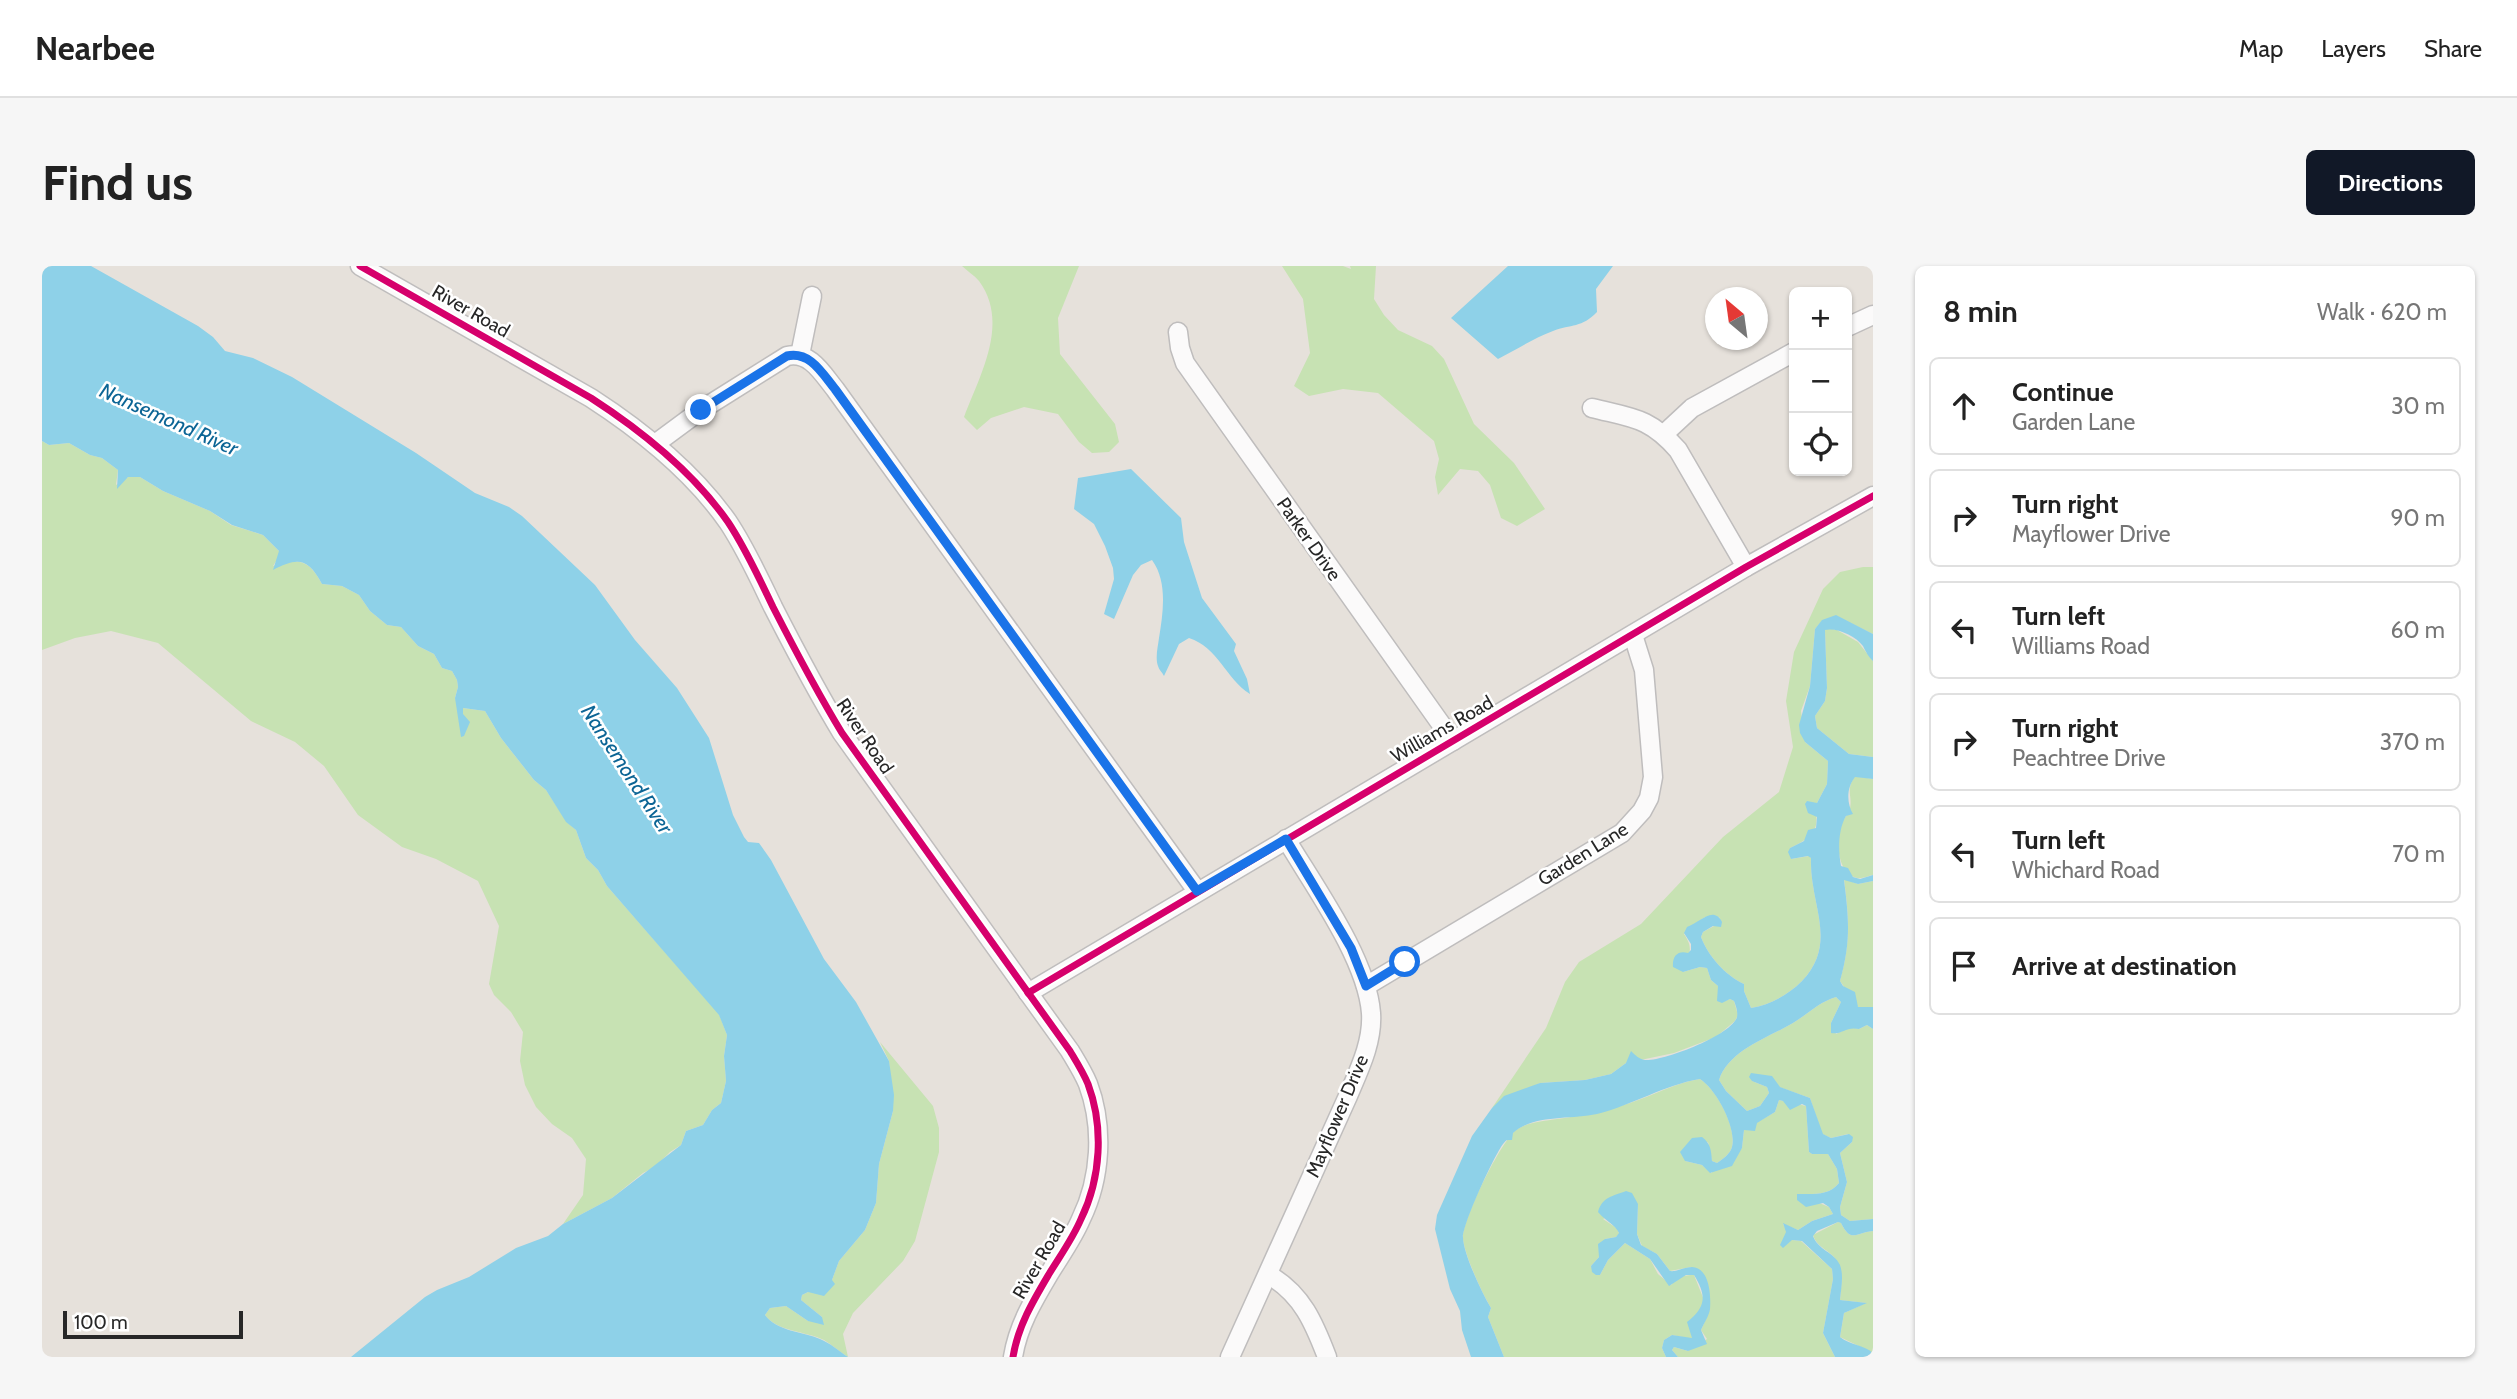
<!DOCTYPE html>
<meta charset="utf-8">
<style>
:root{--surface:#fff;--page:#f6f6f6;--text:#222;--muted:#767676;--line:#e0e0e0;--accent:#111827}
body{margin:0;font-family:Cabin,sans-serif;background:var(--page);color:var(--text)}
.controls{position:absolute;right:21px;top:21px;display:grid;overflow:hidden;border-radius:10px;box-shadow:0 2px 5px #0004}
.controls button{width:63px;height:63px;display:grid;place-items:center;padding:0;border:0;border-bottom:2px solid var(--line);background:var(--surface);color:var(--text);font:35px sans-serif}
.compass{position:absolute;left:1663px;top:21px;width:63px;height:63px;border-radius:50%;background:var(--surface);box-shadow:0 2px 5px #0004;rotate:331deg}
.scale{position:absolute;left:21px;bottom:18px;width:180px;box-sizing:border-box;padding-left:7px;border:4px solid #272727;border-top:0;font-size:19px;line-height:24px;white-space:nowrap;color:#272727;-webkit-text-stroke:5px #fff;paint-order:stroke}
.stop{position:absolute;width:21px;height:21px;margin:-16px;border:5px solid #1a73e8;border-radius:50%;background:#fff}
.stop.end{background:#1a73e8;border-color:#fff;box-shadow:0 2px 7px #0008}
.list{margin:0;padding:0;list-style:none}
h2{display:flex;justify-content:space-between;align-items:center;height:91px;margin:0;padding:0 28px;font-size:30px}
h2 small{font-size:23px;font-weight:400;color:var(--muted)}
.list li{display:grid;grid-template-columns:46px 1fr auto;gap:21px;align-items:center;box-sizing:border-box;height:98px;margin:0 14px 14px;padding:0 14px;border:2px solid var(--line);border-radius:10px}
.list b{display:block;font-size:26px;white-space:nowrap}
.list p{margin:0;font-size:23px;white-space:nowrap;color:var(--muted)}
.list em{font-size:23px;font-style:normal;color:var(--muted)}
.icon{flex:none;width:38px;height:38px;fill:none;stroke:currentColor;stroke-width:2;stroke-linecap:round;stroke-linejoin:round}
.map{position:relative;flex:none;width:1831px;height:1091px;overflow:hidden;border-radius:10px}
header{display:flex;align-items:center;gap:42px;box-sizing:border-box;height:98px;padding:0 35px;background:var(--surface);border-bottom:2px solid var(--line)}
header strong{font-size:33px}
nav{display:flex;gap:38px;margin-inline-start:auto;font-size:24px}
.intro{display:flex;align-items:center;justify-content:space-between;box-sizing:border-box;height:168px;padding:0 42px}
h1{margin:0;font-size:49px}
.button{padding:18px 32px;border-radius:10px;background:var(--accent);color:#fff;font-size:24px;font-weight:700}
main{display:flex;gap:42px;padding:0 42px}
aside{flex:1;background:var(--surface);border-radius:10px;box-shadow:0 2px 5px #0004}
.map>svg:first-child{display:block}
</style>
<header>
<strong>Nearbee</strong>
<nav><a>Map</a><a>Layers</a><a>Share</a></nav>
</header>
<div class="intro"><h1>Find us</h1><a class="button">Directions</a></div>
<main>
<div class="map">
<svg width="1831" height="1091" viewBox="0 0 1831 1091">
<rect width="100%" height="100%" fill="#e6e1db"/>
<!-- green -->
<g fill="#c7e2b3">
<path d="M920 0H1037L1016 52 1018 88 1073 158 1077 176 1067 186 1050 187 1037 176 1016 148 982 141 949 152 935 164 922 151C938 109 968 57 937 15 932 9 925 5 920 0Z"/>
<polygon points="1240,0 1301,0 1309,3 1308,0 1334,0 1332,33 1342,49 1356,64 1390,80 1402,93 1432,158 1472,197 1503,243 1475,260 1459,252 1448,219 1436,205 1418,203 1396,229 1393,211 1397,193 1392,175 1336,127 1301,123 1267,130 1252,120 1268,87 1261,33"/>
<path d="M0 175 7 179 27 177 48 189 60 192 76 204 74 219 86 211H98L121 225 168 245 189 259 221 269 237 285V291L231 300C257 293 266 292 280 318L300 320 317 329 328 345 345 359 359 361 376 380 392 388 400 402 410 405 415 414 416 421 413 432 421 448V442L443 445 459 472 492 514 504 524 525 556 534 564 544 592 556 604 565 620 677 748 685 769 682 790 684 815 679 837 670 844 661 859 644 865 639 879 628 886 613 901 601 907 570 932 521 958 541 929 544 893 530 872 510 858 494 841 483 819 478 795 481 766 469 746 452 729 447 718 457 660 436 615 394 593 360 581 316 549 282 500 253 476 209 455 116 377 69 365 33 372 0 384Z"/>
<path d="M1821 301H1831V368L1794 350 1780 355 1773 363 1768 420 1759 445 1763 476 1786 495 1785 518 1775 537 1772 538C1779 564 1771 571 1748 582L1749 593 1767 590 1769 592C1767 638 1797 676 1760 715 1746 729 1728 739 1709 742L1702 725V718C1683 709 1666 690 1659 671L1661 666 1672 660 1678 652C1664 644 1653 659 1642 668 1653 684 1646 689 1641 706L1658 701 1665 702 1669 714 1676 720 1680 736 1688 733 1692 735 1696 749 1693 755 1674 771 1632 787 1584 797 1569 808 1543 814 1498 817 1450 842 1504 762 1523 716 1537 696 1599 658 1681 571 1737 526 1751 481 1744 435 1752 386 1781 323 1798 306Z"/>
<polygon points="1786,362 1795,364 1816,376 1831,395 1831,491 1807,488 1775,462 1773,450 1783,435 1785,422 1783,364"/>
<path d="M1813 510 1831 513V609C1826 610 1820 613 1815 612 1794 607 1794 573 1799 558 1801 553 1807 548 1808 543 1811 530 1803 524 1813 510Z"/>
<path d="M1802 613 1816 618 1831 615V741H1816L1798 715C1809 676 1807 653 1802 613Z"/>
<path d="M1794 731 1799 736 1789 757 1794 768 1808 761 1817 763 1825 759 1831 763V953L1808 955 1799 949 1798 941 1805 916 1798 887 1810 876 1806 868 1789 872 1780 868 1768 832 1737 821 1710 815 1725 821 1727 827 1718 840 1705 845 1684 825 1677 814C1687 784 1726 772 1751 757 1766 748 1777 736 1794 731Z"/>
<path d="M838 776 891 840 897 862V886L873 975 861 995 811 1047 801 1068 806 1091C798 1086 790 1079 782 1074 764 1065 735 1066 723 1049L728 1042 744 1040 766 1055 780 1051 759 1034 760 1029 790 1014 797 995 823 964 834 937 837 898 851 845 847 795Z"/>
<path d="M1658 813C1674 823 1695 861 1690 881 1688 888 1681 893 1675 897L1670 895 1666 876 1643 895 1660 899 1669 907 1700 882 1702 864 1733 846 1737 834 1764 840 1767 886 1770 888H1786L1795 903 1797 917C1787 930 1770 928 1755 928L1787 941 1791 948 1770 955 1756 964 1741 958 1750 974 1759 975 1790 1003 1791 1013 1781 1067 1793 1091H1636L1630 1084 1632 1081 1646 1085 1665 1073 1659 1064C1674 1033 1668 1027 1649 1001L1628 1005 1615 988 1600 980 1595 968 1596 938 1561 953 1576 963 1577 968 1574 971 1563 973 1557 991 1549 1000 1558 1009 1566 994 1583 977 1608 993 1616 1008 1629 1019C1635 1011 1642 1009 1652 1009L1662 1034 1650 1073 1630 1069 1622 1074 1620 1082 1624 1091H1462L1446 1051 1449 1042C1440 1027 1423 990 1421 973 1419 956 1459 875 1474 864 1486 856 1501 855 1515 853 1540 850 1563 845 1588 837 1612 829 1633 817 1658 813Z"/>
<path d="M1796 956 1799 957C1809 977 1813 967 1831 965V1087L1798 1071 1802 1047 1824 1037 1798 1034C1799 1021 1802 1007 1794 994 1788 984 1775 982 1771 969Z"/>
</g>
<!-- water -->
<g fill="#8ed1e8">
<path d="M0 0H49L156 60 171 71 183 85 211 92 250 111 374 187 433 227 467 241 480 250 553 319 593 374 635 422 667 472 691 549 702 571 706 576 717 577 729 594 782 693 814 736 847 795 852 829 851 845 837 898 834 937 823 964 797 995 790 1014 793 1018 782 1030 766 1026 760 1029 759 1034 780 1051 782 1059 766 1055 744 1040 728 1042 723 1049C734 1065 762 1066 778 1073 788 1077 797 1085 806 1091H309L383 1031 395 1024 427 1011 474 982 506 970 521 958 570 932 639 879 644 865 661 859 670 844 679 837 684 815 682 790 685 769 677 749 565 620 556 604 544 592 534 564 524 556 504 524 492 514 459 472 443 445 421 442V448L428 456 422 470 419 471 413 432 416 421 415 414 410 405 400 402 392 388 376 380 359 361 345 359 328 345 317 329 300 320 280 318C266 292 256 291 231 304L237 285 221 269 190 259 168 245 121 225 98 211H86L75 223 76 204 60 192 48 189 27 177 7 179 0 175Z"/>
<path d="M1466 0H1571L1554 23 1555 46C1540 62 1529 58 1511 65 1492 72 1474 84 1456 93L1409 52Z"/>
<path d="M1089 203 1139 252 1142 276 1160 332 1194 378 1192 385 1205 413 1208 428C1184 413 1176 381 1147 372L1137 378 1122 410C1120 406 1117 404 1116 400 1113 392 1116 380 1117 372 1121 347 1126 316 1110 294L1099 299 1091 309 1072 353 1062 348 1072 313 1071 302 1063 280 1052 258 1032 243 1036 212Z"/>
<path d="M1794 349 1831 368V395C1826 390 1824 386 1821 380 1814 370 1794 361 1783 364L1785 422 1783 435 1773 450 1775 462 1807 488 1831 491V513L1813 511C1805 521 1804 536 1811 548L1804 550C1796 564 1796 584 1799 600L1806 602 1811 611 1818 613 1831 609V615L1816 618 1802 614C1807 653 1809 676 1798 715L1801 720 1813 726 1816 741H1831V763L1825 759 1817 763C1804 760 1800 769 1789 767V757L1799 736 1794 731C1777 736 1766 748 1751 757 1726 772 1687 784 1677 814L1684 825 1705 845 1718 840 1727 827 1725 821 1710 815 1707 811 1709 807 1730 810 1738 821 1768 832 1781 868 1789 872 1807 868 1811 871 1810 876 1798 887 1805 916 1798 941 1799 949 1808 955 1831 953V965C1813 967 1809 977 1799 957L1796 956 1775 965 1771 970C1776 984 1792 986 1798 999 1802 1010 1799 1023 1798 1034L1825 1037 1802 1047 1798 1071C1808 1079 1822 1079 1831 1087V1091H1793L1781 1067 1791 1013 1790 1003 1760 975 1750 974 1741 982 1738 979 1744 966 1741 957 1756 964 1770 955 1791 948 1787 941 1781 937 1764 941 1755 934V928C1770 928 1787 930 1797 917L1795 903 1786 888H1770L1767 886 1764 840 1760 838 1748 844 1741 835 1737 834 1733 846 1715 857 1713 865 1702 864 1700 882 1690 900 1668 907 1660 899 1643 895 1638 886 1650 872 1660 871C1669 878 1669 884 1670 895L1675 897C1681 893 1688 888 1690 881 1695 862 1674 823 1658 813 1622 819 1591 839 1555 848 1528 854 1492 848 1471 867L1470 874C1464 874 1465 873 1461 878 1452 890 1420 959 1421 972 1422 989 1440 1027 1449 1042L1446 1051 1462 1091H1429L1420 1064 1418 1045 1408 1023 1393 963 1395 949 1430 870 1450 842 1462 830 1498 817 1543 814 1569 808 1584 797 1589 785C1593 789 1597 793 1603 794 1620 796 1690 769 1695 751 1696 746 1694 740 1692 735L1688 733 1680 737 1675 735 1676 720 1669 714 1665 702 1658 701 1641 706 1631 701C1630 690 1636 684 1646 687L1649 684V678L1642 667 1645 661C1658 657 1671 639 1680 656L1679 661 1671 660 1661 666 1659 671C1666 690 1683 709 1702 718V725L1709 742C1728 739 1746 729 1760 715 1797 676 1767 638 1769 592L1766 590 1749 593 1746 586 1748 582 1762 575 1766 564 1774 562 1775 551 1766 547 1763 538 1765 535 1775 537 1785 518 1786 495 1763 476 1758 467 1757 459 1768 420 1773 363 1780 354Z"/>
<path d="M1584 925 1590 927 1596 938 1595 968 1599 979 1615 988 1628 1005C1635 1006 1642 1001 1650 1001 1668 1002 1669 1030 1668 1043 1667 1050 1662 1057 1659 1064L1665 1078 1646 1085 1632 1081 1630 1084 1636 1091H1624L1620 1082 1622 1074 1630 1069 1650 1072 1645 1056C1664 1041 1665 1030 1652 1009H1644L1627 1020 1608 993 1583 977 1566 994 1558 1009H1554L1550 1006 1549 1000 1557 991 1556 978 1563 973 1574 971 1577 967C1574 959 1562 954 1556 946 1560 931 1571 930 1584 925Z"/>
</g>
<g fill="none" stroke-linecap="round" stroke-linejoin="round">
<!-- minor casing -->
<g stroke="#bfbdbd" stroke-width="21">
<g id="minor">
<path d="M318 0 549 132C600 165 651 206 686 256 704 283 717 312 731 341 753 384 775 426 800 467L1028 785C1034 795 1041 806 1046 818 1062 861 1059 912 1039 953 1031 972 1018 990 1007 1008 991 1035 976 1060 971 1091"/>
<polyline points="1805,61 1831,49"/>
<polyline points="1136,66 1138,82 1143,97 1411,475"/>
<polyline points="758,89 770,30"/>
<path d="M1550 142C1590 152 1607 151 1636 184L1704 301"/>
<polyline points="1622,168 1650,142 1752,86"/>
<path d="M613 178 659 144 745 90C768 85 780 107 793 123L1155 625"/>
<polyline points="1324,720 1580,567 1600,545 1607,532 1611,511 1602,404 1591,369"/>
<polyline points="986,727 1704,301 1831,230"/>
<path d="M1227 1009C1260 1028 1272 1057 1285 1091"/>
<path d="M1188 1091 1306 830C1317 804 1331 776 1329 747 1325 693 1272 620 1244 573"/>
</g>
</g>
<!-- minor -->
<use href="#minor" stroke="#fbfafa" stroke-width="18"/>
<!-- cycleway casing -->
<g stroke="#fff" stroke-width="11">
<g id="cycleway">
<path d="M318 0 549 132C600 165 651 206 686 256 704 283 717 312 731 341 753 384 775 426 800 467L1028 785C1034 795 1041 806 1046 818 1062 861 1059 912 1039 953 1031 972 1018 990 1007 1008 991 1035 976 1060 971 1091"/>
<polyline points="986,727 1704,301 1831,230"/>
</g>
</g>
<!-- cycleway -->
<use href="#cycleway" stroke="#d6006c" stroke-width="7"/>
</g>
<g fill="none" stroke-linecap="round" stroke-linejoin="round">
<!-- route -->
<path stroke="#1a73e8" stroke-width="9" d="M659 144 745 90C768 85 780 107 793 123L1155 625 1244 573 1309 682 1324 720 1363 696"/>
</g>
<g text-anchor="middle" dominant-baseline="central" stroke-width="5" stroke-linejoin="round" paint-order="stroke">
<!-- street labels -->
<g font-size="19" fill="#272727" stroke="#fff">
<text transform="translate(429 45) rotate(30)">River Road</text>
<text transform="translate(1267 273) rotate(55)">Parker Drive</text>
<text transform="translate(1400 463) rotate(-30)">Williams Road</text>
<text transform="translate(823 470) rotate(56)">River Road</text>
<text transform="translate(1541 588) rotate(-32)">Garden Lane</text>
<text transform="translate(1295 850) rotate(-67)">Mayflower Drive</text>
<text transform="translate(997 994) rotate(-60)">River Road</text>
</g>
<!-- water labels -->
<g font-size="21" font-style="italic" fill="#0c6595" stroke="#fff">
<text transform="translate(127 153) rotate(24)">Nansemond River</text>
<text transform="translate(585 503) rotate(57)">Nansemond River</text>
</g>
</g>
</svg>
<div class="controls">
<button>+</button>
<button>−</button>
<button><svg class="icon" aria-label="locate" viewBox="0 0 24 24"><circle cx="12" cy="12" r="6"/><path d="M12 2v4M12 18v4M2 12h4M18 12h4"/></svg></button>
</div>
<svg class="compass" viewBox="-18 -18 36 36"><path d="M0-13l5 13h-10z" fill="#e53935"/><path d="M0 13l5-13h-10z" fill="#767676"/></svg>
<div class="scale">100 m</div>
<div class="stop" style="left:1363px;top:696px"></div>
<div class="stop end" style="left:659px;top:144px"></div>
</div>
<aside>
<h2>8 min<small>Walk · 620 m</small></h2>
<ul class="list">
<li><svg class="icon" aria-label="ahead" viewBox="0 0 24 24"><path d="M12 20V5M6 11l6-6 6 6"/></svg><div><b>Continue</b><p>Garden Lane</p></div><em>30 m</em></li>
<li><svg class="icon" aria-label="right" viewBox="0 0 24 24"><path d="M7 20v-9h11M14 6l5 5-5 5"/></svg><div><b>Turn right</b><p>Mayflower Drive</p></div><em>90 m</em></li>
<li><svg class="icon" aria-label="left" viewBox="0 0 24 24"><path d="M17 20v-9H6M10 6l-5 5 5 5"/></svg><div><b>Turn left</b><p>Williams Road</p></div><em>60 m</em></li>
<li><svg class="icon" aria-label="right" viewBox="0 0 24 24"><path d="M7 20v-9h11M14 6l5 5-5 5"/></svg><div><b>Turn right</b><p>Peachtree Drive</p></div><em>370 m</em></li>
<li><svg class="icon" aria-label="left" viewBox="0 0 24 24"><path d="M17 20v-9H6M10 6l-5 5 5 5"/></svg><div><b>Turn left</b><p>Whichard Road</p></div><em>70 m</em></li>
<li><svg class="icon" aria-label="arrive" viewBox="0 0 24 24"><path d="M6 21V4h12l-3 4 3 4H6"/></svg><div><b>Arrive at destination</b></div></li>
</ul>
</aside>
</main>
